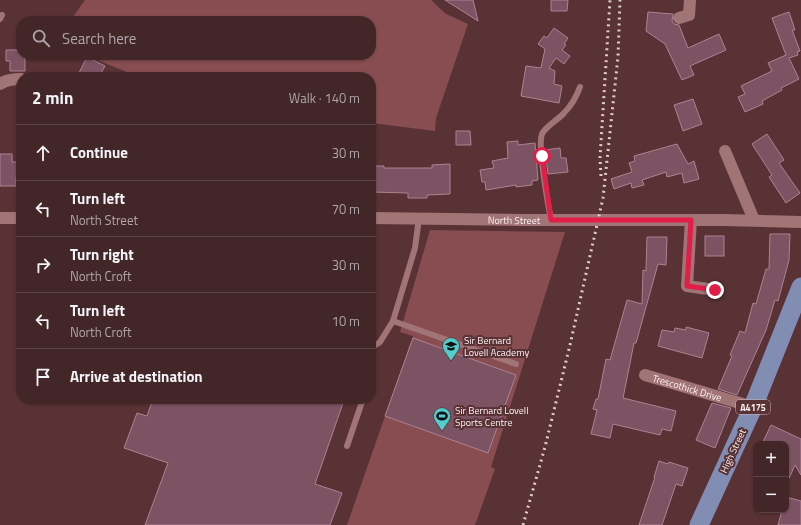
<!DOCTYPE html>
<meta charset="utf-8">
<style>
:root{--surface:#432628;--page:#4a2e30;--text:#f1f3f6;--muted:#afa5a8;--line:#5b4345}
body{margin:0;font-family:"Titillium Web",sans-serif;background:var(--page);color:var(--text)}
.controls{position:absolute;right:12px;bottom:12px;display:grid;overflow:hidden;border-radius:8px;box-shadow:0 1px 3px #0004}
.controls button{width:36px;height:36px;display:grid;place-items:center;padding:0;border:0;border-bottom:1px solid var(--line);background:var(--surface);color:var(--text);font:20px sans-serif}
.stop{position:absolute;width:12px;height:12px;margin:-9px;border:3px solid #e11d48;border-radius:50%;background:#fff}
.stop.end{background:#e11d48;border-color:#fff;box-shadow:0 1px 4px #0008}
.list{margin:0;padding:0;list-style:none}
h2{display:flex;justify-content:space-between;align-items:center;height:52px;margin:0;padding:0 16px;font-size:17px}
h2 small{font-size:13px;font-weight:400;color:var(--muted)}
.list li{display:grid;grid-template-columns:26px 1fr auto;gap:12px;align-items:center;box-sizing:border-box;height:56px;padding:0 16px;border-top:1px solid var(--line)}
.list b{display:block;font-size:15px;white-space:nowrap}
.list p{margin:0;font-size:13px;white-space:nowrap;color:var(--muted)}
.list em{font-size:13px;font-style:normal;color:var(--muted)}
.icon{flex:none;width:22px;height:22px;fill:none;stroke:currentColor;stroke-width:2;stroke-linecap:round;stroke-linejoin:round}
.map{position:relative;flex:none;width:801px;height:525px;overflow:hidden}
.search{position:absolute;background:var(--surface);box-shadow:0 1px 3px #0004;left:16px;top:16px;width:360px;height:44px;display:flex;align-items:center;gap:10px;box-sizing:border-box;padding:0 14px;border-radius:16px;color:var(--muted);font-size:15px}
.panel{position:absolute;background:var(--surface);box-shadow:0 1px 3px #0004;left:16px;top:72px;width:360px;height:332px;border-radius:16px}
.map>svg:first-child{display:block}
</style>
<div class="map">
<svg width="801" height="525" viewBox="0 0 801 525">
<rect width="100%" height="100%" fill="#593235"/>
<!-- green -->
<g fill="#874d51">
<polygon points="85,0 431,0 446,14 468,24 436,118 435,131 371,123 371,77 139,77 85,55 371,55 371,21 70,21"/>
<polygon points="430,230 565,232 491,467 495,469 475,525 347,525 413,336 400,332"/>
</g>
<!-- building -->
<g fill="#7b5362" stroke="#ae8292">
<polygon points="445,0 473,0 478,21"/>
<polygon points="551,0 568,0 567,11 551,11"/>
<polygon points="648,12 673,14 672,21 674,24 679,25 688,48 719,34 726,50 690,66 694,75 682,80 665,44 646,31"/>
<polygon points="789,12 795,30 792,30 800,51 797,52 798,55 789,58 799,79 781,88 782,90 762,101 763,104 745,112 738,97 745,94 741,86 772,71 768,63 786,55 772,18"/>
<polygon points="554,28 568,38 564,44 566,45 562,50 570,56 564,64 556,58 549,68 555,71 554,84 562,86 559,103 521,96 526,66 541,68 545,49 538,44 544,36 547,38"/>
<polygon points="6,50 21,50 21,55 25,55 25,71 10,71 10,61 6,61"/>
<polygon points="87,57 105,66 99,77 77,77"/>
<polygon points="693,99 702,124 683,131 674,105"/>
<polygon points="456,131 470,131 471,145 456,145"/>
<polygon points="767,134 784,160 779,163 800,193 786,203 769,177 772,175 752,144"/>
<polygon points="518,141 518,145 535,143 538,180 532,181 532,185 516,187 516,185 486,190 485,182 482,182 480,170 494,168 492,161 508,158 507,142"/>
<polygon points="677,144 688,164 694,161 699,179 684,183 682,173 667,177 666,172 642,180 644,185 632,188 631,183 614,189 611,179 632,172 629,163 635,161 634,156"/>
<polygon points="560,148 561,158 566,158 568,172 548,174 545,150"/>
<polygon points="0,154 12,154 12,162 21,162 21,177 16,177 16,186 0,186"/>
<polygon points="450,164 450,194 427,195 427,198 408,198 408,193 371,192 371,166 384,166 384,168 432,168 432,165"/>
<polygon points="770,234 790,234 789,260 778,301 775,300 766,330 737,395 718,389 732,356 730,355 740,331 745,333 753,303 756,304 766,269 769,269"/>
<rect x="705" y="236" width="19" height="20"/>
<polygon points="647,237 667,237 666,265 658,264 636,343 634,343 623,398 676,411 671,431 662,429 660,435 613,424 610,438 591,434 597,410 593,409 596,399 598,399 606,359 610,360 627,300 642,304 643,270 646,271"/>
<polygon points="686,327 709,333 702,358 658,346 662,330 674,332 675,328 686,330"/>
<polygon points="413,338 516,375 488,453 385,416"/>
<polygon points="153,399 333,399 343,403 315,484 342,493 330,525 145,525 168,463 124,448 137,413 147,416"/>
<polygon points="712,403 731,408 715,448 696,440"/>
<polygon points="771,425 801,439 801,475 795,465 786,485 786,444 762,444"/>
<polygon points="659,461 668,464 669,462 688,468 682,486 676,484 662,525 639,525 655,477 654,477"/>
<polygon points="786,497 801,501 801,525 778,525 782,510 786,510"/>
</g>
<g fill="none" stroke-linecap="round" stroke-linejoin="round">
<!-- service -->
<g stroke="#a17476" stroke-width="6">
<polyline points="0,19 2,15"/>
<path d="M551 220C548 203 537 147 542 134 545 127 559 119 564 113 572 105 576 98 580 87"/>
<polyline points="393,321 516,364"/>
<polyline points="371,348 380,342 393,321 415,248 419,218"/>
<polyline points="347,446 363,399"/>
</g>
<!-- minor -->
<g stroke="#a17476" stroke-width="12">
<polyline points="679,18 689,15 690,0"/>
<path d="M0 84C6 80 13 79 21 79"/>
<polyline points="725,151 754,220"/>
<polyline points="0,218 21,218"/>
<path id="s1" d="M371 218 521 220H724L801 222"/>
<polyline points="691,220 687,286 715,290"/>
<path id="s2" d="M645 375 753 407"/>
</g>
<!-- primary -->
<polyline stroke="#828db3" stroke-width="19" points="699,525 753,407 801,287"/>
<!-- rail -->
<g stroke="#dccdcd" stroke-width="3" stroke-dasharray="2 4" stroke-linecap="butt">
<polyline points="601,176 600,158 610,0"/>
<polyline points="523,525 545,447 570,345 603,198 618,57 620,0"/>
</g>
</g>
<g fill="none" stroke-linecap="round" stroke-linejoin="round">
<!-- route -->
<polyline stroke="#e11d48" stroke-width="5" points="542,156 551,220 691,220 687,286 715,290"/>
</g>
<!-- icons -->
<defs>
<g id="school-pin" transform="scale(0.9)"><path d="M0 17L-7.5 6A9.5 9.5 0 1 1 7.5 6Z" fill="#52cdcd" stroke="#593235"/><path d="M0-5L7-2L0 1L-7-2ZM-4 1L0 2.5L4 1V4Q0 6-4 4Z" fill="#111"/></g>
<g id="stadium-pin" transform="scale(0.9)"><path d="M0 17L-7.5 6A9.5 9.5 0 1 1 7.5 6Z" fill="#52cdcd" stroke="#593235"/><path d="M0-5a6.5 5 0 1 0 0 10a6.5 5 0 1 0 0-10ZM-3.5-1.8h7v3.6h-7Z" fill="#111"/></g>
</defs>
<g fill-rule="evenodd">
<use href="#school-pin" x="451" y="346"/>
<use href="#stadium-pin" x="442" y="416"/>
</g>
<g text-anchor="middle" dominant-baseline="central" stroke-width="4" stroke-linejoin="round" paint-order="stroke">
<!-- shield labels -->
<rect fill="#593235" stroke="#cbb8b9" stroke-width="1" x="736" y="400" width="34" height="14" rx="3"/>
<g font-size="9" font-weight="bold" fill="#fcf2f2">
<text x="753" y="407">A4175</text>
</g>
<!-- street labels -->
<g font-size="10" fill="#fcf2f2" stroke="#593235">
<text stroke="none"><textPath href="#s1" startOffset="143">North Street</textPath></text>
<text stroke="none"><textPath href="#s2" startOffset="44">Trescothick Drive</textPath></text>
<text transform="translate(733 451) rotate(-65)">High Street</text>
</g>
<!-- poi labels -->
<g font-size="10" fill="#fcf2f2" stroke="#593235" text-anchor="start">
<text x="464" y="340">Sir Bernard<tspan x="464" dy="12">Lovell Academy</tspan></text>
<text x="455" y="410">Sir Bernard Lovell<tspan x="455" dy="12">Sports Centre</tspan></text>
</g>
</g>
</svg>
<div class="controls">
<button>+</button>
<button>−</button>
</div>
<div class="stop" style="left:542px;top:156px"></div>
<div class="stop end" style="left:715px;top:290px"></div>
<div class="search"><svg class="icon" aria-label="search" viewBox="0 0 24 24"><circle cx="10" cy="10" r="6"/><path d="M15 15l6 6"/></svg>Search here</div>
<section class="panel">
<h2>2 min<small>Walk · 140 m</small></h2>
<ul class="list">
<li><svg class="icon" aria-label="ahead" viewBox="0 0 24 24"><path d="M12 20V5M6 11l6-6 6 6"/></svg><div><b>Continue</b></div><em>30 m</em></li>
<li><svg class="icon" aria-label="left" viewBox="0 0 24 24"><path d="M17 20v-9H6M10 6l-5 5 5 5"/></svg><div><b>Turn left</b><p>North Street</p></div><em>70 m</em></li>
<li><svg class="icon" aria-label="right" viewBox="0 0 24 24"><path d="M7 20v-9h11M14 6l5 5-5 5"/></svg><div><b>Turn right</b><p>North Croft</p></div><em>30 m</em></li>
<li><svg class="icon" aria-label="left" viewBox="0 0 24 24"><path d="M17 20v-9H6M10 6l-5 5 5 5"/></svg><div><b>Turn left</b><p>North Croft</p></div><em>10 m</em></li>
<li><svg class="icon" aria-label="arrive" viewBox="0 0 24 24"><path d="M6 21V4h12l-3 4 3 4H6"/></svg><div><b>Arrive at destination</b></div></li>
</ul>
</section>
</div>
